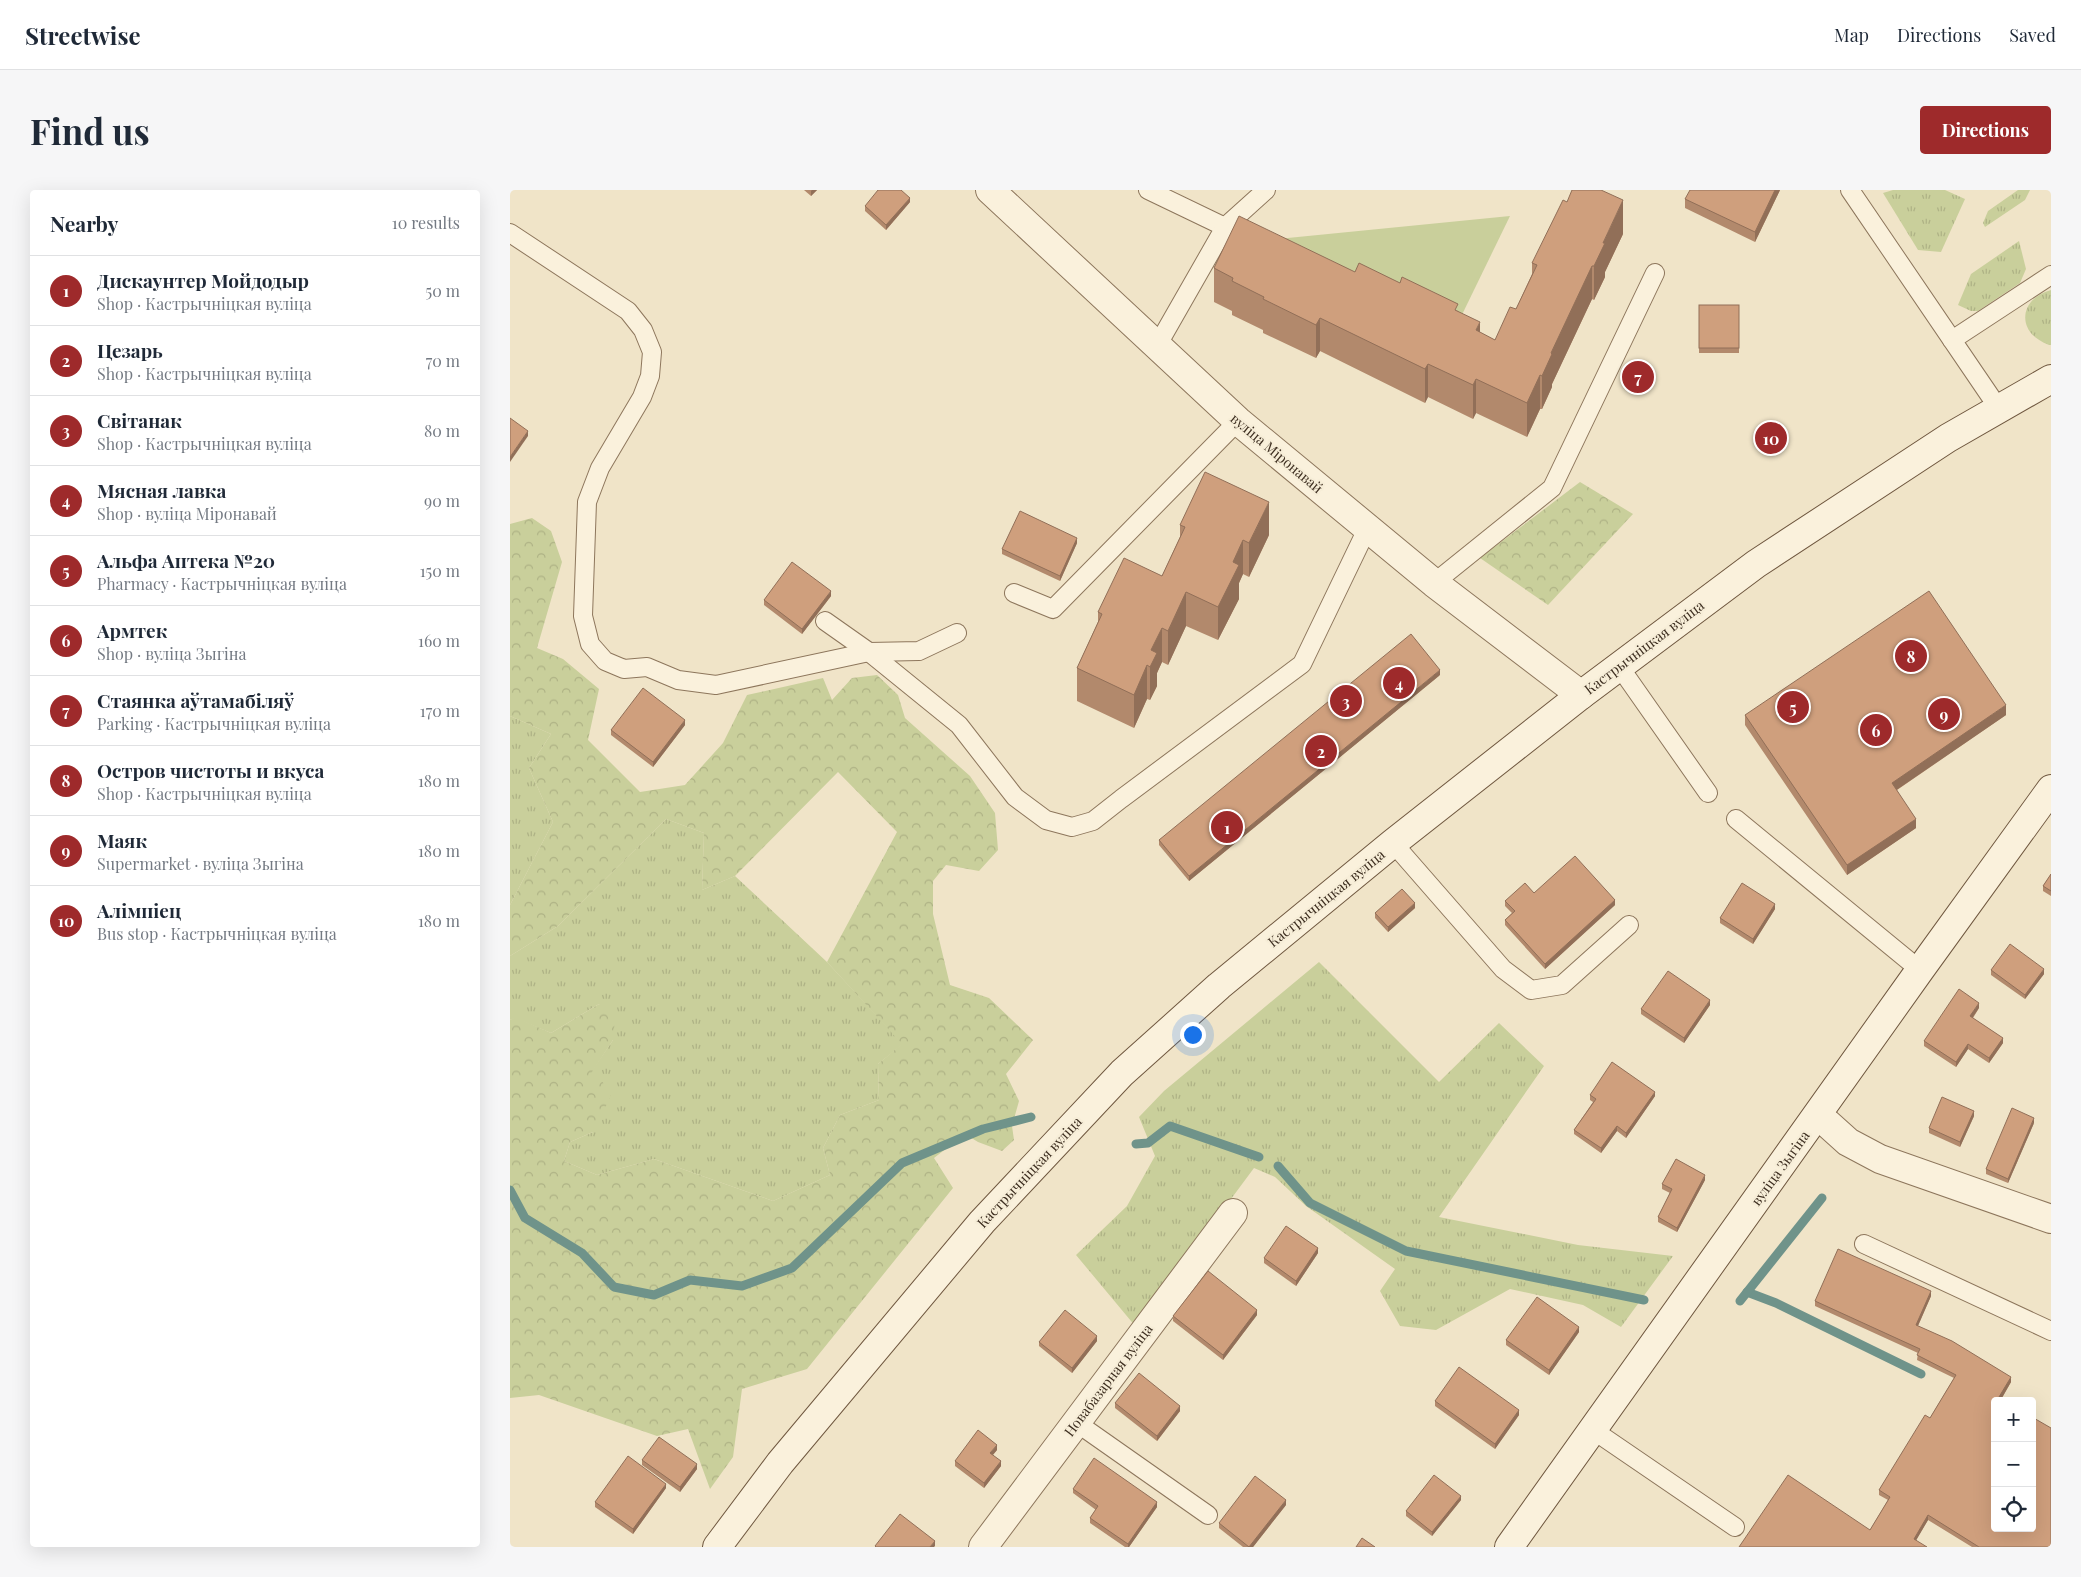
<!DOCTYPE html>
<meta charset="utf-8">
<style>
:root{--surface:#fff;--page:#f6f6f7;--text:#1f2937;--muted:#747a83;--line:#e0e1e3;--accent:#9e2a2b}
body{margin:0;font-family:"Playfair Display",serif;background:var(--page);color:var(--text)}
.controls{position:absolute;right:15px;bottom:15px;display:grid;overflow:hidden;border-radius:5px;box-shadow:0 5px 20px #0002}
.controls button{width:45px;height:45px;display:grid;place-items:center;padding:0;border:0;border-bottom:1px solid var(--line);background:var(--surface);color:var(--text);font:25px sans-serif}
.you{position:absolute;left:682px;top:844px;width:18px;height:18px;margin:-12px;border:4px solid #fff;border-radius:50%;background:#1a73e8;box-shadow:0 0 0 8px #1a73e833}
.badge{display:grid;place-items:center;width:32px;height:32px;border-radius:50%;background:var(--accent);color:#fff;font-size:16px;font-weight:700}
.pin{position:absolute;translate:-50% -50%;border:2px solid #fff;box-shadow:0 1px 5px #0006}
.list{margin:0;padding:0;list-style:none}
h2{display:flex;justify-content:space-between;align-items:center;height:65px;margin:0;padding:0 20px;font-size:21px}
h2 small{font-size:16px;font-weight:400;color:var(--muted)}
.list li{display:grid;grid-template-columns:32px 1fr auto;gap:15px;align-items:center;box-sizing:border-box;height:70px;padding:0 20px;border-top:1px solid var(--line)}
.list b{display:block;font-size:19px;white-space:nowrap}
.list p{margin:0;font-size:16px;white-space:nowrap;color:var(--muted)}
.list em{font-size:16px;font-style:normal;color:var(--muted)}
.icon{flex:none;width:28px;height:28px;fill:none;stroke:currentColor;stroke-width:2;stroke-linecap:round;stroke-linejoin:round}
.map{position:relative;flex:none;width:1541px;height:1357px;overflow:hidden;border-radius:5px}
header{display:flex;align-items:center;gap:30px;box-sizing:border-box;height:70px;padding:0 25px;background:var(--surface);border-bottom:1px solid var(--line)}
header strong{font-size:24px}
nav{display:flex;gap:28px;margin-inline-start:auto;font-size:18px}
.intro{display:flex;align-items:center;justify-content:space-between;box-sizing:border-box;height:120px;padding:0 30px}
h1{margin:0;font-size:35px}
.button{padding:12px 22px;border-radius:5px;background:var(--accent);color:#fff;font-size:18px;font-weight:700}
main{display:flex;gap:30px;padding:0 30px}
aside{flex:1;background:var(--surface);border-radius:5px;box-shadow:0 5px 20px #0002}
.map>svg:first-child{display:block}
</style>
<header>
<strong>Streetwise</strong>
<nav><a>Map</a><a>Directions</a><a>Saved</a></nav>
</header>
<div class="intro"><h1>Find us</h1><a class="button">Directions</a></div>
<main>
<aside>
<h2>Nearby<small>10 results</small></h2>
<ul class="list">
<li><span class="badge">1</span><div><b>Дискаунтер Мойдодыр</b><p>Shop · Кастрычніцкая вуліца</p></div><em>50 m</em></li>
<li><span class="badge">2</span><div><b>Цезарь</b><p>Shop · Кастрычніцкая вуліца</p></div><em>70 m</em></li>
<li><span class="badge">3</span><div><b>Світанак</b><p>Shop · Кастрычніцкая вуліца</p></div><em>80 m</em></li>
<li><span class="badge">4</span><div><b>Мясная лавка</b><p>Shop · вуліца Міронавай</p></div><em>90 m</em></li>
<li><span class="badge">5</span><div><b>Альфа Аптека №20</b><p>Pharmacy · Кастрычніцкая вуліца</p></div><em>150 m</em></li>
<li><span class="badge">6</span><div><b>Армтек</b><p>Shop · вуліца Зыгіна</p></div><em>160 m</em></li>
<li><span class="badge">7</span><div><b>Стаянка аўтамабіляў</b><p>Parking · Кастрычніцкая вуліца</p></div><em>170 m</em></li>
<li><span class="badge">8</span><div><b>Остров чистоты и вкуса</b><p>Shop · Кастрычніцкая вуліца</p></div><em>180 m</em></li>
<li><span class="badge">9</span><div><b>Маяк</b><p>Supermarket · вуліца Зыгіна</p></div><em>180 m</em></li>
<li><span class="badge">10</span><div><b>Алімпіец</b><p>Bus stop · Кастрычніцкая вуліца</p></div><em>180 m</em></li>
</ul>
</aside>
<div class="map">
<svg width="1541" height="1357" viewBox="0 0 1541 1357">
<defs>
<pattern id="grass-tufts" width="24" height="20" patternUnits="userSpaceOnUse" patternTransform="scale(1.25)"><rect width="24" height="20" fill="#c9cf9b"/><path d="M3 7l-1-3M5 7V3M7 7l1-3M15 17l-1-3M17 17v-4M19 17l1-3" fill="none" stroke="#aeb285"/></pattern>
<pattern id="forest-crowns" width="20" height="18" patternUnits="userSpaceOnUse" patternTransform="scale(1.25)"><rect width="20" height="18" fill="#c9cf9b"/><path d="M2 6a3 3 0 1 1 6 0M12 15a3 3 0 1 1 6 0" fill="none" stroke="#aeb285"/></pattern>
</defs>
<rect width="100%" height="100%" fill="#f0e4c8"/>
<!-- grass -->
<g fill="url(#grass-tufts)">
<polygon points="1383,0 1435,0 1455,9 1431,62 1408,60 1373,3"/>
<polygon points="1508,0 1520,0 1515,10 1475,37 1473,33 1478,21"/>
<polygon points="1509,51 1516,79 1510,93 1468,121 1461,121 1448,115 1461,84"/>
<path d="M1541 100V155H1539C1506 143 1508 109 1541 100Z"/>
<polygon points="0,526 41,544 19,578 43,632 0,715"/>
<polygon points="156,629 194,643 192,700 225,686 317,772 393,854 368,874 369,910 330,925 313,958 320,985 263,1011 144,969 87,985 54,971 60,952 83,942 77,888 103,850 89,814 41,843 5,828 0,830 0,766 48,736"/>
<polygon points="809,772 929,892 989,833 1034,876 929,1027 1068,1055 1163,1066 1111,1137 1073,1115 1000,1099 926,1140 890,1136 870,1101 885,1079 796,1016 765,987 744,978 626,1137 566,1065 617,1016 645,966 629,927 654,901"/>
</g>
<!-- forest -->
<g fill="url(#forest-crowns)">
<polygon points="1070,292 1123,324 1038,415 970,368"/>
<polygon points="22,328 41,341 52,372 27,458 53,469 89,499 78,550 130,602 175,595 213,553 237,505 313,488 322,510 342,488 367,485 388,505 395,528 460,586 485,623 488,660 469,681 436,675 423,691 423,724 440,795 479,808 523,850 496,884 509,911 502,936 504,950 492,961 468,952 455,944 424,968 443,998 297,1179 232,1199 223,1267 200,1299 178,1239 147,1246 29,1205 0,1208 0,830 5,827 41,843 89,814 105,829 103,850 78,888 92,891 101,906 83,942 60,952 54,971 87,985 144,969 263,1011 320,985 313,958 330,925 369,910 368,874 392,854 317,772 387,642 328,582 225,686 192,700 194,643 156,629 48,736 0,766 0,715 43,632 19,578 41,544 0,526 0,334"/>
</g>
<!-- park -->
<polygon fill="#c9cf9b" points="1000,26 947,135 737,52"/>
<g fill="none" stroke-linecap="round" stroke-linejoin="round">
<!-- stream -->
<g stroke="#6f938a" stroke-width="9">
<polyline points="626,954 638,953 660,936 749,967"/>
<polyline points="768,976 800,1013 896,1061 1134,1110"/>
<polyline points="0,1000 15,1028 72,1063 104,1097 144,1105 180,1090 232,1096 282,1078 392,973 473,939 521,927"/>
<polyline points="1237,1102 1266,1113 1411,1184"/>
<polyline points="1230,1111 1312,1008"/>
</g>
<!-- lane casing -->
<g stroke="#8d765c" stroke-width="20">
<g id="lane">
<polyline points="638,0 715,37"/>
<polyline points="1340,0 1489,219"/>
<polyline points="0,43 118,121 133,140 142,162 140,186 132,207 90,278 77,312 73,426 80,454 95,471 114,479 137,477 168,490 206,495 359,462 409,461 447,443"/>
<polyline points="1442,150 1541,85"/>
<polyline points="647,156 715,37 756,0"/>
<polyline points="924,393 1042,298 1145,83"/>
<polyline points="504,403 543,419 728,231"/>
<polyline points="315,431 359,462 449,535 505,607 536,630 562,637 583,631 611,609 792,474 857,339"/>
<polyline points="1109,476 1198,603"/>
<polyline points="1226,629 1410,780"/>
<polyline points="883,653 993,779 1021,800 1052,795 1119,735"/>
<polyline points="1354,1054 1541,1141"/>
<polyline points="567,1233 698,1325"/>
<polyline points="1083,1240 1225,1337"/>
</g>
</g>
<!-- street casing -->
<g stroke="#8d765c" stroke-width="30">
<g id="street">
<polyline points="480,0 728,231 924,393 1071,505"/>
<polyline points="1308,925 1338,952 1370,969 1541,1029"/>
<polyline points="473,1357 723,1023"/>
</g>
</g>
<!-- secondary casing -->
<g stroke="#6f573f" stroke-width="30">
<g id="secondary">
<polyline points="207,1357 270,1273 472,1032 612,883 709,796 883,653 1071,505 1246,374 1438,248 1541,189"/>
<polyline points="999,1357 1410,780 1541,599"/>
</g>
</g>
<!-- lane -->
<use href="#lane" stroke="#faf1dc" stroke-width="18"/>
<!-- street -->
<use href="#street" stroke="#faf1dc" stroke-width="28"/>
<!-- secondary -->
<use href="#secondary" stroke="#faf1dc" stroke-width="28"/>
</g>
<!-- wall -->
<g fill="#b2896c">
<polygon points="294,0 307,0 301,6"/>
<polygon points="1270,0 1245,52 1175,18 1175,9"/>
<polygon points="400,12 376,40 355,21 355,16"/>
<polygon points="1113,44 1095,82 1095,87 1084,110 1082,109 1042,194 1042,197 1032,219 1030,219 1017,247 966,223 963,229 918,207 915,213 810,161 806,168 753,143 753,140 722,125 722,121 704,112 704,78 845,82 948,121 970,143 985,150 1006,119 1022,84 1022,73"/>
<rect x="1189" y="115" width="40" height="48"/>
<polygon points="670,335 759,345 739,387 733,384 729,393 729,409 708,450 676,436 658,475 652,472 647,483 647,496 640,510 637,509 624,538 567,511 567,478 588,432 588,422 652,386 670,347"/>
<polygon points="567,353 550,391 492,364 492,359"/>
<polygon points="321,406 292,444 254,415 254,410"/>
<polygon points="930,485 679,691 649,655 649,650"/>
<polygon points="1235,525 1496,525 1387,600 1406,638 1337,685 1235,535"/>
<polygon points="175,535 143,577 101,545 101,540"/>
<polygon points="1541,684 1541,706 1533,701 1533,696"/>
<polygon points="1024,703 1105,715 1035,779 995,735 995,730 1002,723 995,716 995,711"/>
<polygon points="905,718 878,742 865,728 865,723"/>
<polygon points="1265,719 1243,754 1210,733 1210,728"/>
<polygon points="1481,780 1534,784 1515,809 1481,785"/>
<polygon points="1200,815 1174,853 1131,824 1131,819"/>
<polygon points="1469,818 1463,828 1493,853 1479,873 1458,859 1446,877 1414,856 1414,851"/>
<polygon points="1080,905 1145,906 1116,948 1107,941 1091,963 1064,944 1064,940 1083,912 1080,910"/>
<polygon points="1464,926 1450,957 1419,943 1419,938"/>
<polygon points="1524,933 1498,993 1476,984 1476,979"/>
<polygon points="1195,990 1167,1042 1148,1032 1148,1027 1160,1003 1152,999 1152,994"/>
<polygon points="808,1063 786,1096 754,1073 754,1068"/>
<polygon points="1421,1106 1408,1136 1501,1192 1492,1208 1541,1357 1462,1357 1418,1330 1406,1350 1360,1340 1378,1310 1369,1305 1369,1300 1420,1228 1444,1188 1407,1170 1408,1163 1305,1116 1305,1111"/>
<polygon points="747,1125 713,1170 663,1131 663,1126"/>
<polygon points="1069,1142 1039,1185 996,1155 996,1150"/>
<polygon points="587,1151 562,1183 529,1156 529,1152"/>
<polygon points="925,1211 1009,1225 985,1259 925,1216"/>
<polygon points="605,1213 670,1221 647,1251 605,1218"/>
<polygon points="487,1260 483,1265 491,1276 474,1298 445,1276 445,1271"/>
<polygon points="132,1270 187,1279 170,1302 132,1275"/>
<polygon points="156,1298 123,1344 85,1317 85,1312"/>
<polygon points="563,1299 647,1317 619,1357 615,1357 580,1333 580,1328 586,1320 563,1303"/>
<polygon points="951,1310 922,1346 896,1326 896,1321"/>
<polygon points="776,1315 743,1357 733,1357 709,1338 709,1333"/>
</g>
<!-- shaded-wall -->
<g fill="#916f58">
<polygon points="302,0 307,0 301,6 301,1"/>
<polygon points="1265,0 1270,0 1245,52 1245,42"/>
<polygon points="400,8 400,12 376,40 376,35"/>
<polygon points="1113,10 1113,44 1095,82 1095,87 1084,110 1084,76 1093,53"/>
<polygon points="1082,76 1082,109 1042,194 1042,197 1032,219 1032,186 1041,163"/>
<polygon points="810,128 810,161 806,168 806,135"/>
<polygon points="970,132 970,165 966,140"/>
<polygon points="918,174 918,207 915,213 915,179"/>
<polygon points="1030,185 1030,219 1017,247 1017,213"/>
<polygon points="966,189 966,223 963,229 963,195"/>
<polygon points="18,241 18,246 0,272 0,267"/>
<polygon points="759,312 759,345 739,387 739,353"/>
<polygon points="567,348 567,353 550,391 550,386"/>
<polygon points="733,350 733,384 729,393 729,409 708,450 708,417 723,372"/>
<polygon points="321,401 321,406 292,444 292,439"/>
<polygon points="676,402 676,436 658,475 658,441"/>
<polygon points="652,438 652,472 647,483 647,496 640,510 640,477 641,460"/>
<polygon points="637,475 637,509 624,538 624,505"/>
<polygon points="930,480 930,485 679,691 679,686"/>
<polygon points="1496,515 1496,525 1382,603 1382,593"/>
<polygon points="175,530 175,535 143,577 143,572"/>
<polygon points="1406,629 1406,638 1337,685 1337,675"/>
<polygon points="1105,710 1105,715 1035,779 1035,774"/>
<polygon points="905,713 905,718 878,742 878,737"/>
<polygon points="1265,714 1265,719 1243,754 1243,749"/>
<polygon points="1534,779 1534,784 1515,809 1515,805"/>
<polygon points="1200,810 1200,815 1174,853 1174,848"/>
<polygon points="1469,813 1469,818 1460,831 1460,826"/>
<polygon points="1493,848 1493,853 1479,873 1479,868"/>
<polygon points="1458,854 1458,859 1446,877 1446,872"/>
<polygon points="1145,902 1145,906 1116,948 1116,943"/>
<polygon points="1464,921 1464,926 1450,957 1450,952"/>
<polygon points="1524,928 1524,933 1498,993 1498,989"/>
<polygon points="1107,936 1107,941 1091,963 1091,958"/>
<polygon points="1195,985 1195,990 1167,1042 1167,1038"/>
<polygon points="808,1058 808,1063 786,1096 786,1091"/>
<polygon points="1421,1101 1421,1106 1406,1140 1406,1135"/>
<polygon points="747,1120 747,1125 713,1170 713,1165"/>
<polygon points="1069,1137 1069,1142 1039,1185 1039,1180"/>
<polygon points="587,1146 587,1151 562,1183 562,1178"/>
<polygon points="1501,1187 1501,1192 1490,1211 1489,1207"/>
<polygon points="670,1216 670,1221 647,1251 647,1246"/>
<polygon points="1009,1220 1009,1225 985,1259 985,1254"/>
<polygon points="487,1255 487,1260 480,1268 480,1263"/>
<polygon points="491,1271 491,1276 474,1298 474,1293"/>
<polygon points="187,1274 187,1279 170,1302 170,1297"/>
<polygon points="156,1294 156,1298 123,1344 123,1339"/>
<polygon points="951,1306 951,1310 922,1346 922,1342"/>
<polygon points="776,1310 776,1315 743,1357 739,1357"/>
<polygon points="647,1312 647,1317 619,1357 618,1357 618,1354"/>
<polygon points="1418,1325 1418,1330 1404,1354 1404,1349"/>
<polygon points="425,1351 425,1356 424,1357 420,1357"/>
</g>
<!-- building -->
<g fill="#cf9f7d" stroke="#916f58">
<polygon points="368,0 391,0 400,8 376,35 355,16"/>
<polygon points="1062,0 1091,0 1113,10 1093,53 1095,53 1084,76 1082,76 1041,163 1042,164 1032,186 1030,185 1017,213 966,189 963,195 918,174 915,179 810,128 806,135 753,109 754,107 722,91 723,88 704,78 729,26 845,82 849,73 890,93 892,87 948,114 945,120 970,132 966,140 985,150 1000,117 1006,119 1027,75 1022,73 1053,10 1057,12"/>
<polygon points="1180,0 1265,0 1245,42 1175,9"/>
<rect x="1189" y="115" width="40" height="43"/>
<polygon points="0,228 18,241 0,267"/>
<polygon points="695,282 759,312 739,353 733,350 723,372 729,375 708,417 676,402 658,441 652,438 641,460 647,463 640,477 637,475 624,505 567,478 592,424 588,422 614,368 652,386 675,337 670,335"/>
<polygon points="510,321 567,348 550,386 492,359"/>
<polygon points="282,372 321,401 292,439 254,410"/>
<polygon points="1419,401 1496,515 1382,593 1406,629 1337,675 1235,525"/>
<polygon points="901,444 930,480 679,686 649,650"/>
<polygon points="133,498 175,530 143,572 101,540"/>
<polygon points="1065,666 1105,710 1035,774 995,730 1005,721 995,711 1015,693 1024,703"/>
<polygon points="1541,684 1541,701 1533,696"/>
<polygon points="1232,693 1265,714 1243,749 1210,728"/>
<polygon points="892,699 905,713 878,737 865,723"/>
<polygon points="1500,754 1534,779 1515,805 1481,780"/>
<polygon points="1158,781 1200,810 1174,848 1131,819"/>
<polygon points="1449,799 1469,813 1460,826 1493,848 1479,868 1458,854 1446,872 1414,851"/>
<polygon points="1102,872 1145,902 1116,943 1107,936 1091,958 1064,940 1086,909 1080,905"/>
<polygon points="1432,907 1464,921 1450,952 1419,938"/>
<polygon points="1502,918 1524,928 1498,989 1476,979"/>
<polygon points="1166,969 1195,985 1167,1038 1148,1027 1162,999 1152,994"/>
<polygon points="776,1036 808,1058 786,1091 754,1068"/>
<polygon points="1328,1059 1421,1101 1406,1135 1442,1151 1501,1187 1489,1207 1496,1211 1485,1211 1485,1338 1522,1338 1522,1227 1541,1238 1541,1357 1469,1357 1418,1325 1404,1349 1417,1357 1229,1357 1278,1285 1360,1340 1380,1307 1369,1300 1415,1225 1420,1228 1446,1185 1407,1165 1410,1159 1305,1111"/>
<polygon points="698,1081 747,1120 713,1165 663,1126"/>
<polygon points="1027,1107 1069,1137 1039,1180 996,1150"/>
<polygon points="555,1120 587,1146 562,1178 529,1152"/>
<polygon points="949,1177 1009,1220 985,1254 925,1211"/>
<polygon points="629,1183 670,1216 647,1246 605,1213"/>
<polygon points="468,1240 487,1255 480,1263 491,1271 474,1293 445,1271"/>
<polygon points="149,1247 187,1274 170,1297 132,1270"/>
<polygon points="118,1266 156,1294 123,1339 85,1312"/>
<polygon points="584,1268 647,1312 618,1354 580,1328 588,1316 563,1299"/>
<polygon points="924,1285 951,1306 922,1342 896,1321"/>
<polygon points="745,1286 776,1310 739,1357 709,1333"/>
<polygon points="390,1324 425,1351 420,1357 366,1357 365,1356"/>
<polygon points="852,1348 865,1357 846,1357"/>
</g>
<g text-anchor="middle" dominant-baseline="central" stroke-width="4.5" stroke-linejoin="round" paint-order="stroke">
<!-- street labels -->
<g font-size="14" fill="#3d2e20" stroke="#f7eed8">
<text transform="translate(767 263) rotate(40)">вуліца Міронавай</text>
<text transform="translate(1134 457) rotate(-37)">Кастрычніцкая вуліца</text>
<text transform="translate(816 708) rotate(-39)">Кастрычніцкая вуліца</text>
<text transform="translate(1270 978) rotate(-54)">вуліца Зыгіна</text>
<text transform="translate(519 982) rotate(-47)">Кастрычніцкая вуліца</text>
<text transform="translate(598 1190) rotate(-53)">Новабазарная вуліца</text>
</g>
</g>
</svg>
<div class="controls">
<button>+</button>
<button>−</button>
<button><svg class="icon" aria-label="locate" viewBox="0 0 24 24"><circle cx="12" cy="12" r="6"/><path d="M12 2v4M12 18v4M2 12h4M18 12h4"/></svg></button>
</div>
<div class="you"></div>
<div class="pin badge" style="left:717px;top:637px">1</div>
<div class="pin badge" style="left:811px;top:561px">2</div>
<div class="pin badge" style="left:836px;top:511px">3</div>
<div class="pin badge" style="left:889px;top:493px">4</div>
<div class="pin badge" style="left:1283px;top:517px">5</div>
<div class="pin badge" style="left:1366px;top:540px">6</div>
<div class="pin badge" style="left:1128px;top:187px">7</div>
<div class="pin badge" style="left:1401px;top:466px">8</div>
<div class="pin badge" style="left:1434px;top:524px">9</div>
<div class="pin badge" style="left:1261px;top:248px">10</div>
</div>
</main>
